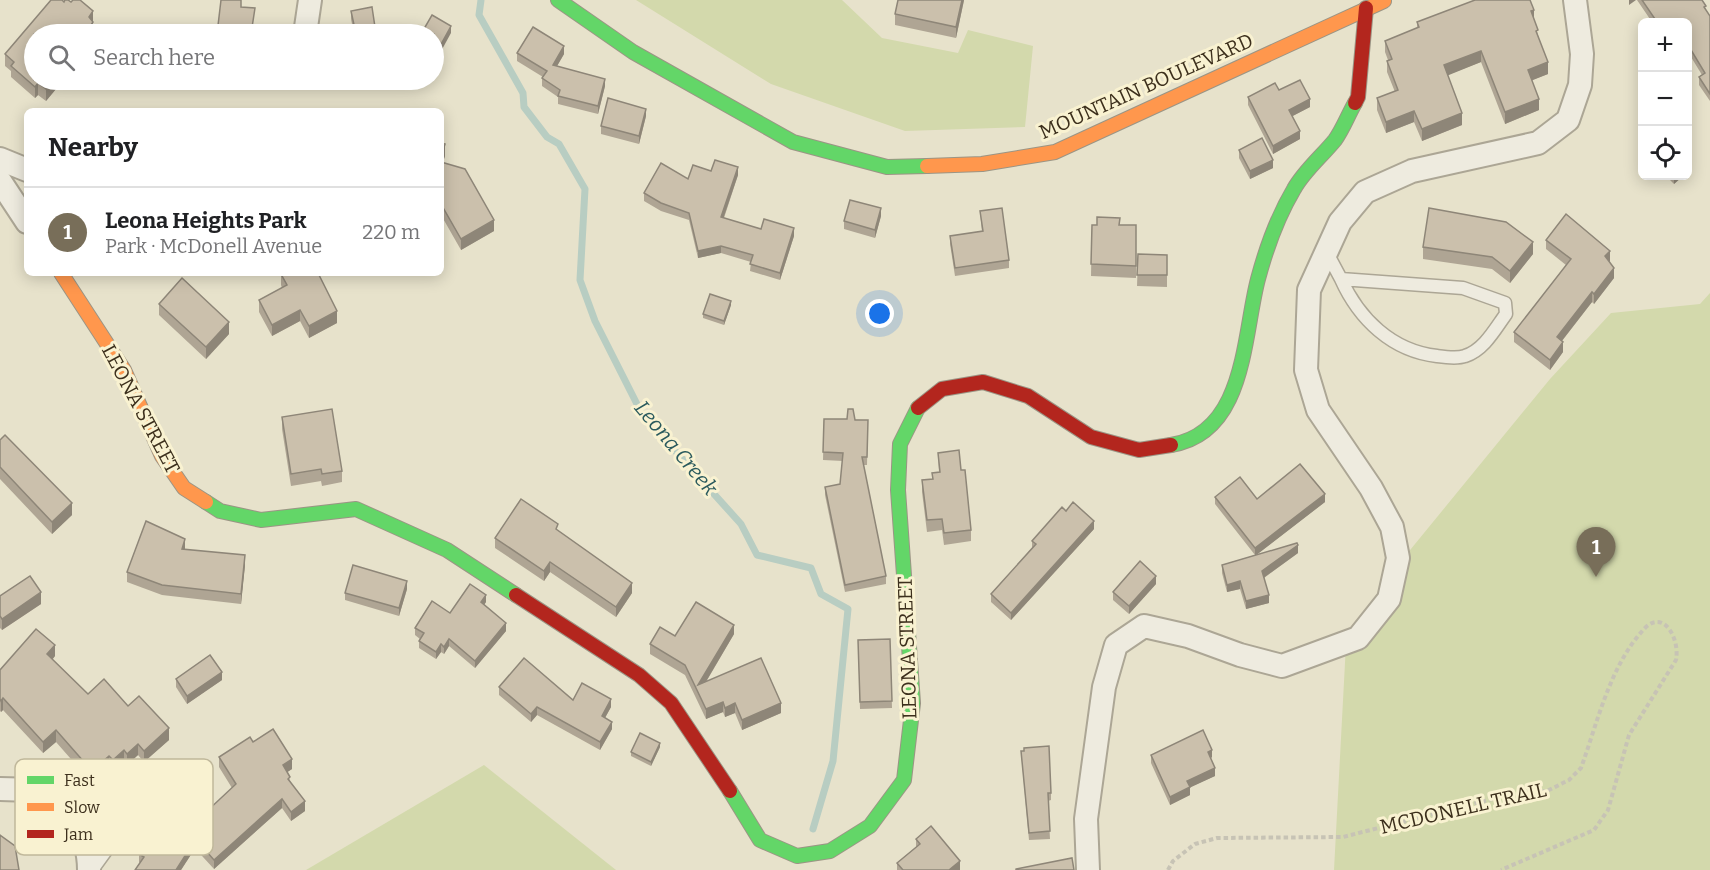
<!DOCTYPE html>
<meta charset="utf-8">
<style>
:root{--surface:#fff;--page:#f2f2f2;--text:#202124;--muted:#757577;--line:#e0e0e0;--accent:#786e59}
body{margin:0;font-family:Bitter,serif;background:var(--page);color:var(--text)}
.controls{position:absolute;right:18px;top:18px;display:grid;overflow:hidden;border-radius:9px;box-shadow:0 3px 15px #0003}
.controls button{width:54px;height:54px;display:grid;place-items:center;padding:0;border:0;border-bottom:2px solid var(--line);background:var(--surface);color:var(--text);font:30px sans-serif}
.you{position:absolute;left:880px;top:314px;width:21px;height:21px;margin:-15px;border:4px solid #fff;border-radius:50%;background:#1a73e8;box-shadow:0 0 0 9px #1a73e833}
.badge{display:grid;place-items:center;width:39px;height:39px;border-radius:50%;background:var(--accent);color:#fff;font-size:20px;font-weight:700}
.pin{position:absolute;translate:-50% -50px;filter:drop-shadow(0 2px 3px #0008)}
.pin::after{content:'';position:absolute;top:32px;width:21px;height:18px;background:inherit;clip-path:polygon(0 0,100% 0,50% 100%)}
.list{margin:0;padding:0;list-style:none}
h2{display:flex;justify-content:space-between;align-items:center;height:78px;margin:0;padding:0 24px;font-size:26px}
h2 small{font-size:20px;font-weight:400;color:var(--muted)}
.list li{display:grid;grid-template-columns:39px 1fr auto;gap:18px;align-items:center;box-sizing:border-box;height:90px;padding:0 24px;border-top:2px solid var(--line)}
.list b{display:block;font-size:22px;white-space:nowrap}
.list p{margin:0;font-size:20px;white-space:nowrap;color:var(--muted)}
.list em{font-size:20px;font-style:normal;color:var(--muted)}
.icon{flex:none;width:33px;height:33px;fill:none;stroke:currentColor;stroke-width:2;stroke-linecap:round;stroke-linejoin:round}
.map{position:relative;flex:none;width:1710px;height:870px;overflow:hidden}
.search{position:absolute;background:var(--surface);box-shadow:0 3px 15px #0003;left:24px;top:24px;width:420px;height:66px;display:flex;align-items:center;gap:15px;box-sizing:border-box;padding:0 21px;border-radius:33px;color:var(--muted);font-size:22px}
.panel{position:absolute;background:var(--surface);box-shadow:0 3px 15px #0003;left:24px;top:108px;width:420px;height:168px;border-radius:9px}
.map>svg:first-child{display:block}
</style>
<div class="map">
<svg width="1710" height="870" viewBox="0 0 1710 870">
<rect width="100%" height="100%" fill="#e7e2cb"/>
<!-- green -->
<g fill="#d3d9ac">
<polygon points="636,0 842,0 882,38 958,53 968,30 1033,46 1025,127 905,131 771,84"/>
<polygon points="1710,293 1710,870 1334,870 1346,644 1397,566 1550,379 1611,313 1700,304"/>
<polygon points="484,765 616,870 306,870"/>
</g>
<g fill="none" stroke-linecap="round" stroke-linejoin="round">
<!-- stream -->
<polyline stroke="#b8cdc2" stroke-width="7" points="481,0 479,15 523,93 524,107 547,137 559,144 585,189 580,280 595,321 642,414 741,524 757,555 811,568 821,594 848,609 833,761 813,829"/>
<!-- lane casing -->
<g stroke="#aca695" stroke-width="15">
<g id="lane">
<path d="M1326 251 1341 279 1463 288 1505 303 1506 314C1495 329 1484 350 1465 356 1457 359 1444 357 1437 356 1392 351 1359 319 1341 279"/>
<polyline points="92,870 113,841 135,818 190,783"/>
</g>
</g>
<!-- street casing -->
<g stroke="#aca695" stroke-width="26">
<g id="street">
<polyline points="305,34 310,0"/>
<polyline points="0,159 27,170"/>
<polyline points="0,181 27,222"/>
<path d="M0 789C9 789 20 789 28 791 66 802 89 831 89 870"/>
<polyline points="1088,870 1086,819 1104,687 1116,645 1144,626 1188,636 1240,655 1282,666 1358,638 1389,599 1398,558 1392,527 1371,488 1318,410 1306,370 1309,290 1340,222 1365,192 1412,171 1538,143 1568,120 1580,85 1582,54 1575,0"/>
</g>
</g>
<!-- fast casing -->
<g stroke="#9b9585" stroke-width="16">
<g id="fast">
<polyline points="558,0 633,52 793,142 887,167 927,166"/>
<path d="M1171 445C1246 433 1243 336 1258 279 1266 249 1278 216 1294 189 1304 171 1322 156 1335 140 1343 129 1348 115 1355 103"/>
<polyline points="206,502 220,511 261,520 356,509 447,550 516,595"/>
<polyline points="730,791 760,840 797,856 830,851 870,826 904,780 913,703 898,490 900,444 918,408"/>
</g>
</g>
<!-- slow casing -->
<g stroke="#9b9585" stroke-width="16">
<g id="slow">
<polyline points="927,166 982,164 1055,152 1384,1"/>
<polyline points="61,273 124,370 162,456 184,488 206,502"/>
</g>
</g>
<!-- jam casing -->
<g stroke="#9b9585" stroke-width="16">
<g id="jam">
<polyline points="1355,103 1358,97 1366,8"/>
<polyline points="918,408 942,389 983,382 1028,396 1091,437 1139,450 1171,445"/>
<polyline points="516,595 639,675 671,703 730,791"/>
</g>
</g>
<!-- path -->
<path stroke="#c7c3b5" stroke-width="4" stroke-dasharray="4.5 3" stroke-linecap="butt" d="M1168 870 1173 861 1195 844 1217 838 1343 837 1516 793 1547 791 1569 780 1581 768C1598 721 1610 665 1645 628 1664 609 1680 639 1676 660L1629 735 1608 810 1594 830 1501 870"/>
<!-- lane -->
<use href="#lane" stroke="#eeebdf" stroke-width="12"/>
<!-- street -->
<use href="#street" stroke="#eeebdf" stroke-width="22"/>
<!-- fast -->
<use href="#fast" stroke="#63d668" stroke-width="14"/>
<!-- slow -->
<use href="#slow" stroke="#ff974d" stroke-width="14"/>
<!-- jam -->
<use href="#jam" stroke="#b3261e" stroke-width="14"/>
</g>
<!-- wall -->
<g fill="#afa594">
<polygon points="898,0 964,0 956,38 895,25 895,14"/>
<polygon points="1637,0 1702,0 1706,10 1710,16 1710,101 1699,85 1699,77 1702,75 1688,52 1688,22 1652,22"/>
<polygon points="64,2 71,2 93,11 93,27 97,34 34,80 67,80 63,85 61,83 46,101 38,95 35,98 11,77 11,71 5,66 5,54"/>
<polygon points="351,11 375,27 384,34 354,34 351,19"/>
<polygon points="1534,20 1548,74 1532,80 1539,110 1505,124 1481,62 1447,75 1462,125 1422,141 1414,122 1386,133 1377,110 1377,98 1395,92 1387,72 1387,61 1388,60 1385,52 1385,41 1417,28 1417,22"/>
<polygon points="517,53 564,54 557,66 605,86 598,114 558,104 558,97 542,86 542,78 543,77 517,61"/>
<polygon points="1279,90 1310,107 1292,116 1300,139 1273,154 1248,105 1248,97"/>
<polygon points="646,116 639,144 601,134 601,126"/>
<polygon points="441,143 445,156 443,162 494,231 461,250 441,215"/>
<polygon points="1239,150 1273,168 1250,179 1239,158"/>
<polygon points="711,171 738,175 724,218 761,229 794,236 780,280 750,271 751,262 721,253 698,258 689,220 661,211 644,201 644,193 688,179"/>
<polygon points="1666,176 1683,176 1674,184"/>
<polygon points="980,211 1009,260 1009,268 955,276 950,244 950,236 982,232"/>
<polygon points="881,216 875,238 844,229 844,221"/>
<polygon points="1092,225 1136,225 1136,278 1091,276"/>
<polygon points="1546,240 1610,261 1609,262 1614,278 1594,304 1592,302 1562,341 1563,352 1550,370 1514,342 1514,332 1566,265 1546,249"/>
<polygon points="1423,247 1533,254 1510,283 1492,269 1423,259"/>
<polygon points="1138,254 1167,255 1167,287 1137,286"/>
<polygon points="281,274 337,323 309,338 300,321 272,336 259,312 259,300 282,288 281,285"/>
<polygon points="159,304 229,334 206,359 159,315"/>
<polygon points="731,305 724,325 703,318 703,314"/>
<polygon points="282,417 342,471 342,482 322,486 321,481 291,486 282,429"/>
<polygon points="824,419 868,420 867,465 863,465 886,576 886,584 845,592 825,495 825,487 840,484 843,461 823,460"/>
<polygon points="0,440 72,515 52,534 0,479"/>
<polygon points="938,453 961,470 971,530 971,541 944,545 942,530 927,532 922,492 922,480 932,479 932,473 939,473"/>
<polygon points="1215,497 1325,502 1256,555 1298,553 1264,578 1269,603 1246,609 1240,589 1227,592 1222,573 1222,565 1255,555 1215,504"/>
<polygon points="1094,529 1011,620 991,602 991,594 1032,548 1032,541"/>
<polygon points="558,531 632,593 616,617 550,572 544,581 495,548 495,538"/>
<polygon points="185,549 245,565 241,604 162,595 127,582 127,572"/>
<polygon points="1156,584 1129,614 1113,600 1113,592"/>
<polygon points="407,589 399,616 345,600 345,593"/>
<polygon points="0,596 41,604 2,630 0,628"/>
<polygon points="486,602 484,605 506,631 475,668 449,646 444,654 441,652 436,659 419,648 419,641 420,639 415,635 415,628 450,613"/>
<polygon points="734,634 706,682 781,713 742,730 735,713 725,717 723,712 706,719 685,675 650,654 650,644 675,636"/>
<polygon points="890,639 892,708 860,709 858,640"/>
<polygon points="55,656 52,660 88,694 128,706 169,740 144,762 138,755 127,765 124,762 113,771 109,767 92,783 56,742 43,753 3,710 1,712 0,711 0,670"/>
<polygon points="176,679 222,680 187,704 176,687"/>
<polygon points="499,687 611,707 605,718 612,729 600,750 537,715 531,722 499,695"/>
<polygon points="253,742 292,769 287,772 290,781 305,811 291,821 282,808 214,869 192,845 192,835 206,823 205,813 232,788 219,767 219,757"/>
<polygon points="660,747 651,766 631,756 631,752"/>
<polygon points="1021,751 1051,793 1051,800 1048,801 1050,839 1029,840"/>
<polygon points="1151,755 1212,757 1211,758 1215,776 1190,787 1190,795 1170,805 1151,763"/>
<polygon points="916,839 960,870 897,870 897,863 916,847"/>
<polygon points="192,853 181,870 135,870 140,863 139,862 139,854"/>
</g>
<!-- shaded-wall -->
<g fill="#8e8678">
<polygon points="962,0 964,0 956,38 956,27"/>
<polygon points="1629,0 1636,0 1629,5"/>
<polygon points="1534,10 1534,22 1531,11"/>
<polygon points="93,11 93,33 89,17"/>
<polygon points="451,26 451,33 434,64 434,57"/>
<polygon points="564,46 564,54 553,73 553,65"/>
<polygon points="1481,51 1481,62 1444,77 1444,65"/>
<polygon points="1548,62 1548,74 1528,82 1528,70"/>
<polygon points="605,79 605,86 598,114 598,106"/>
<polygon points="54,80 61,80 61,83 46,101 46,89"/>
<polygon points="38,83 38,95 35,98 35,87"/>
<polygon points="1310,99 1310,107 1289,118 1289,110"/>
<polygon points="1539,99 1539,110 1505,124 1505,112"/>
<polygon points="646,109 646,116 639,144 639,136"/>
<polygon points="1414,111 1414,122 1386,133 1386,122"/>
<polygon points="1462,113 1462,125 1422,141 1422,129"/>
<polygon points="1300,131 1300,139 1273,154 1273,146"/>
<polygon points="445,144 445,156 441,168 441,157"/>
<polygon points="1273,160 1273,168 1250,179 1250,171"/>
<polygon points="1690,161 1690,169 1688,171 1688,163"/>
<polygon points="738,167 738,175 721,225 721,217"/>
<polygon points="1674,176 1683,176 1674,184"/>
<polygon points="881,208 881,216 875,238 875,230"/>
<polygon points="494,220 494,231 461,250 461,239"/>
<polygon points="794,228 794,236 780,280 780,273"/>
<polygon points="1533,242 1533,254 1510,283 1510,271"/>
<polygon points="721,246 721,253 698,258 698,251"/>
<polygon points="1610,251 1610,261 1605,266 1605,256"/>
<polygon points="1614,268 1614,278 1594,304 1594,294"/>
<polygon points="1592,292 1592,302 1557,347 1557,337"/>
<polygon points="731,301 731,305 724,325 724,321"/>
<polygon points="300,310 300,321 272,336 272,325"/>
<polygon points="337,311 337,323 309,338 309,326"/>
<polygon points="229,322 229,334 206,359 206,347"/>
<polygon points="1563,342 1563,352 1550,370 1550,360"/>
<polygon points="1325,494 1325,502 1255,556 1255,548"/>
<polygon points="72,503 72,515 52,534 52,522"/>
<polygon points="1094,521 1094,529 1011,620 1011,613"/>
<polygon points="185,539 185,549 182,549"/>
<polygon points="1298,545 1298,553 1262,579 1262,571"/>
<polygon points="245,555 245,565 241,604 241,594"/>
<polygon points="550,562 550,572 544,581 544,571"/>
<polygon points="1156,576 1156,584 1129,614 1129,606"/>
<polygon points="407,581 407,589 399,616 399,608"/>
<polygon points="1240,581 1240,589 1227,592 1227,585"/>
<polygon points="632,583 632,593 616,617 616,607"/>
<polygon points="41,592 41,604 2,630 2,619"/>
<polygon points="486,595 486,602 481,609 481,602"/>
<polygon points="1269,595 1269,603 1246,609 1246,601"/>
<polygon points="506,623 506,631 475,668 475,661"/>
<polygon points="734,625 734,634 698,695 698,685"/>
<polygon points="449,639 449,646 444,654 444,647"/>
<polygon points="441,644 441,652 436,659 436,652"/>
<polygon points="55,645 55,656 47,666 47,654"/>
<polygon points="222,672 222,680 187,704 187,696"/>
<polygon points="3,698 3,710 1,712 1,701"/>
<polygon points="611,699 611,707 602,723 602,716"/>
<polygon points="723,702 723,712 706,719 706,709"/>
<polygon points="735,703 735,713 725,717 725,708"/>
<polygon points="781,703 781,713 742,730 742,720"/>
<polygon points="537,707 537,715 531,722 531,714"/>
<polygon points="612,722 612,729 600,750 600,742"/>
<polygon points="169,728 169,740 144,762 144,751"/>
<polygon points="56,730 56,742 43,753 43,742"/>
<polygon points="660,743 660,747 651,766 651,762"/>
<polygon points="138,744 138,755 127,765 127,754"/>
<polygon points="124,750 124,762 113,771 113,760"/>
<polygon points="1212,750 1212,757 1208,760 1208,752"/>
<polygon points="109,756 109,767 92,783 92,771"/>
<polygon points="292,759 292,769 283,775 283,765"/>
<polygon points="1215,768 1215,776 1187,789 1187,781"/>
<polygon points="1190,787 1190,795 1170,805 1170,797"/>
<polygon points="282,799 282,808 214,869 214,860"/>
<polygon points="305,801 305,811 291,821 291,812"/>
<polygon points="192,845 192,853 181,870 176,870"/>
<polygon points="960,861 960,870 949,870"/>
</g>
<!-- building -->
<g fill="#cbc0ac" stroke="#8e8678" stroke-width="1.5">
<polygon points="51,0 62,0 64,2 65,0 68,0 71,2 73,0 80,0 93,11 89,17 93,22 91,25 97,29 93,34 34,34 34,80 54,80 46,89 38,83 35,87 11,66 14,62 5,54"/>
<polygon points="221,0 241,0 241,7 255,8 251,34 217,34"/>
<polygon points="898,0 962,0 956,27 895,14"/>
<polygon points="1475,0 1530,0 1534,10 1531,11 1538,30 1536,31 1548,62 1528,70 1539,99 1505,112 1481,51 1444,65 1462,113 1422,129 1414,111 1386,122 1377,98 1398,90 1387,61 1392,59 1385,41 1419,27 1417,22"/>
<polygon points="1642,0 1702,0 1706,6 1704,7 1710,16 1710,94 1699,77 1705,73 1688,45 1688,22 1657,22"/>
<polygon points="372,7 375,27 382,25 384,34 356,34 351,11"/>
<polygon points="432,15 451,26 434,57 434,34 421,34"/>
<polygon points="533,27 564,46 553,65 605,79 598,106 558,96 560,90 542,78 547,71 517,53"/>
<polygon points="1300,80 1310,99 1289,110 1300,131 1273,146 1248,97 1275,83 1279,90"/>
<polygon points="608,98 646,109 639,136 601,126"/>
<polygon points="1262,138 1273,160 1250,171 1239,150"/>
<polygon points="441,143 445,144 441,157"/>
<polygon points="715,160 738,167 721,217 761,229 764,219 794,228 780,273 750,264 753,255 721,246 698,251 689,213 661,203 644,193 661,163 688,179 693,165 711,171"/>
<polygon points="441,162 465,169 494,220 461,239 441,204"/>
<polygon points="850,200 881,208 875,230 844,221"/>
<polygon points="1002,208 1009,260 955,268 950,236 983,231 980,211"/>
<polygon points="1429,208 1506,222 1533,242 1510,271 1492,257 1423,247"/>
<polygon points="1566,214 1610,251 1605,256 1614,268 1594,294 1592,292 1557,337 1563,342 1550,360 1514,332 1571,259 1546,240"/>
<polygon points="1097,217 1120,218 1119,225 1136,225 1136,266 1091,264 1092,225 1097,225"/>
<polygon points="1138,254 1167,255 1167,275 1137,275"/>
<polygon points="283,273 318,273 337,311 309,326 300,310 272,325 259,300 287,285 281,274"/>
<polygon points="182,278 229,322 206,347 159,304"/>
<polygon points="710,294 731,301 724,321 703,314"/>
<polygon points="332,409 342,471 322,474 321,469 291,474 282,417"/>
<polygon points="848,409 853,409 855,420 868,420 867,457 862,457 886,576 845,585 825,487 840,484 843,453 823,452 824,419 847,419"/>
<polygon points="5,435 72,503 52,522 0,467 0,440"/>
<polygon points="959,450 961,470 965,470 971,530 944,533 942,519 927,520 922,480 933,479 932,473 940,472 938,453"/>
<polygon points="1300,464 1325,494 1255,548 1215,497 1240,477 1257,499"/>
<polygon points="521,499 558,524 556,529 632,583 616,607 550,562 544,571 495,538"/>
<polygon points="1073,502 1094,521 1011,613 991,594 1036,544 1032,541 1062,507 1066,511"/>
<polygon points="146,521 185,539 182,549 245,555 241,594 162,585 127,572"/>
<polygon points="1297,543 1298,545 1262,571 1269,595 1246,601 1240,581 1227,585 1222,565"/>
<polygon points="1140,561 1156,576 1129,606 1113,592"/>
<polygon points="353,565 407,581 399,608 345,593"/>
<polygon points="30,576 41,592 2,619 0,616 0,596"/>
<polygon points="470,584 486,595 481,602 506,623 475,661 449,639 444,647 441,644 436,652 419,641 424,633 415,628 432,601 450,613"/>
<polygon points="696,602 734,625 698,685 761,658 781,703 742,720 735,703 725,708 723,702 706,709 685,665 650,644 660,627 675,636"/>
<polygon points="36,629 55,645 47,654 88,694 104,679 128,706 139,696 169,728 144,751 138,744 127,754 124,750 113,760 109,756 92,771 56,730 43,742 3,698 1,701 0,699 0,670"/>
<polygon points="890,639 892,701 860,702 858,640"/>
<polygon points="210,655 222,672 187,696 176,679"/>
<polygon points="524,658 573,700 582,683 611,699 602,716 612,722 600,742 537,707 531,714 499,687"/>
<polygon points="273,729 292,759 283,765 290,777 288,779 305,801 291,812 282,799 214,860 192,835 210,819 205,813 236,784 219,757 250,737 253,742"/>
<polygon points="1203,730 1212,750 1208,752 1215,768 1187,781 1190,787 1170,797 1151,755"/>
<polygon points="640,733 660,743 651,762 631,752"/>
<polygon points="1049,746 1051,793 1048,793 1050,831 1029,833 1021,751 1024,751 1024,748"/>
<polygon points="160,823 192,845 176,870 135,870 144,857 139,854"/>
<polygon points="931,826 960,861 949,870 903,870 897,863 920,844 916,839"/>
<polygon points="0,835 15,846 19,870 0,870"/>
<polygon points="1072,858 1074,870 1016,870 1016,869"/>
</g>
<g text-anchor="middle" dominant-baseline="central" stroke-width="6" stroke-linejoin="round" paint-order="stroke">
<!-- street labels -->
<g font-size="20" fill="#3c2f1c" stroke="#f9f2d1">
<text transform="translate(1146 86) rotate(-24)">MOUNTAIN BOULEVARD</text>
<text transform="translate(141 409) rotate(62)">LEONA STREET</text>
<text transform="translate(907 648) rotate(-92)">LEONA STREET</text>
<text transform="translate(1463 808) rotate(-13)">MCDONELL TRAIL</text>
</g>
<!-- water labels -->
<g font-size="21" font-style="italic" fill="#2a5a5d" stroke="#f9f2d1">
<text transform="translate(676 448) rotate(50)">Leona Creek</text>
</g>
</g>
<!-- legend -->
<rect x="15" y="759" width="198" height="96" rx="9" fill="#f9f2d1" stroke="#c0b89b" stroke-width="1.5"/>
<rect x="27" y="776" width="27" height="8" fill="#63d668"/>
<rect x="27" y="803" width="27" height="8" fill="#ff974d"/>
<rect x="27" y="830" width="27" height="8" fill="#b3261e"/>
<g font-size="16" fill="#3c2f1c">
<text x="64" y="786">Fast</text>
<text x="64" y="813">Slow</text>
<text x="64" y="840">Jam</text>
</g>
</svg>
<div class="controls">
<button>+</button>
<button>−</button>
<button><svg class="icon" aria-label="locate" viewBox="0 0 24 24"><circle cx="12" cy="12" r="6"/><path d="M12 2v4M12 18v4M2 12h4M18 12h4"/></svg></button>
</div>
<div class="you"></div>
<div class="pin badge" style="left:1596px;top:577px">1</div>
<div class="search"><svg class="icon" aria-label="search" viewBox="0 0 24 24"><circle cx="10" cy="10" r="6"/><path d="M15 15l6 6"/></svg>Search here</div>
<section class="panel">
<h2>Nearby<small></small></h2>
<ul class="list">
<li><span class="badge">1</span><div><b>Leona Heights Park</b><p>Park · McDonell Avenue</p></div><em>220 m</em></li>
</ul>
</section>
</div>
